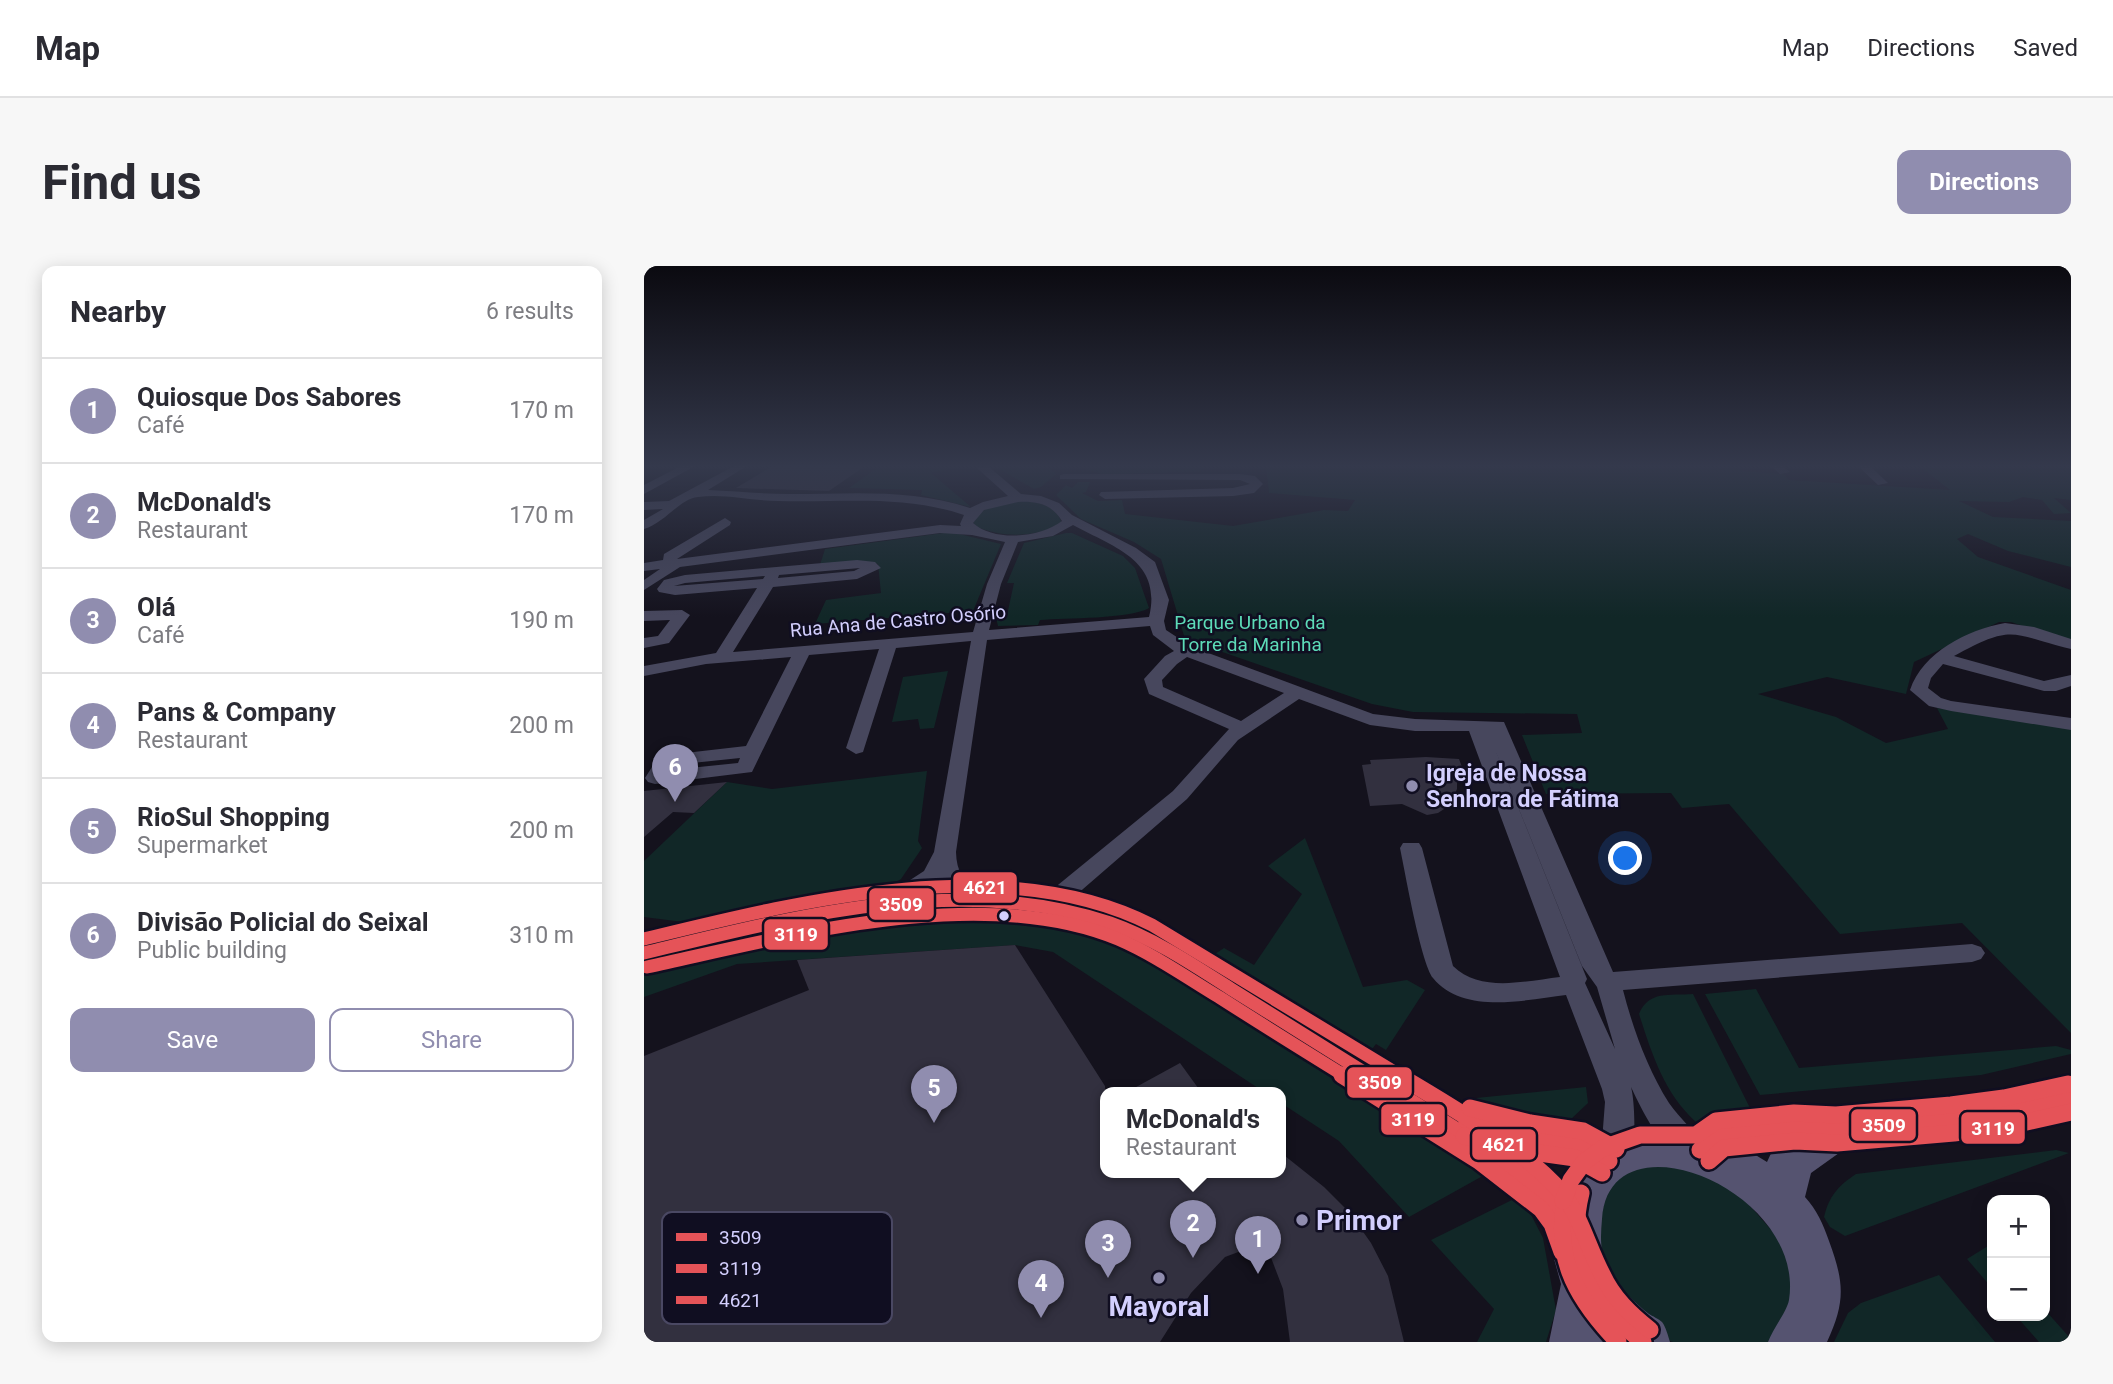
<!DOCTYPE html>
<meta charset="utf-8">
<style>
:root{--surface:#fff;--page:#f7f7f7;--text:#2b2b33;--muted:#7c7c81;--line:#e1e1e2;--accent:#908daf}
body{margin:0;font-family:Roboto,sans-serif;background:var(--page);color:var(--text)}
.controls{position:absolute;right:21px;bottom:21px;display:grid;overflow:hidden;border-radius:14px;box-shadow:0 4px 18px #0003}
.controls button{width:63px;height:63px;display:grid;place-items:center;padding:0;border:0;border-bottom:2px solid var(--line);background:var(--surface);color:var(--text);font:35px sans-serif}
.you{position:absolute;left:982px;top:593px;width:24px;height:24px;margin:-18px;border:5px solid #fff;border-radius:50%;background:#1a73e8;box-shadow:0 0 0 10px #1a73e833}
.badge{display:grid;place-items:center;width:46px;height:46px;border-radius:50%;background:var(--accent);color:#fff;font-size:23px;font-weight:700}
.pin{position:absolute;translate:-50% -58px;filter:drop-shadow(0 2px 4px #0008)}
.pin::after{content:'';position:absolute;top:37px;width:24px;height:21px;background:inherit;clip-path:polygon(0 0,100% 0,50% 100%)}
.popup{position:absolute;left:456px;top:821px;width:186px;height:91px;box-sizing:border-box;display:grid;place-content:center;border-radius:14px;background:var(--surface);filter:drop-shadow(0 2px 5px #0005);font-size:23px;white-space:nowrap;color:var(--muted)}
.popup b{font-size:26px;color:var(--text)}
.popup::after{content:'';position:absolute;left:50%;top:100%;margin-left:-14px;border:14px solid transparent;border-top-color:var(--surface)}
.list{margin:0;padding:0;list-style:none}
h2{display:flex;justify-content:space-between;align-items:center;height:91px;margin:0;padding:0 28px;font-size:30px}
h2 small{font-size:23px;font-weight:400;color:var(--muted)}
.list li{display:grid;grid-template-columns:46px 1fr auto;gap:21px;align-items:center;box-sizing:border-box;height:105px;padding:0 28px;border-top:2px solid var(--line)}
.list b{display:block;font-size:26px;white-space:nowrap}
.list p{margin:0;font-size:23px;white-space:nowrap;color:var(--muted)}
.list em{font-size:23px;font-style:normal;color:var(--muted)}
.actions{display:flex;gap:14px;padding:21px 28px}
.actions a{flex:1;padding:16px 0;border:2px solid var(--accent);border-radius:14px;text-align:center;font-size:24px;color:var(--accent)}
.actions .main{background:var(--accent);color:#fff}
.map{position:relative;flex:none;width:1427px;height:1076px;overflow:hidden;border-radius:14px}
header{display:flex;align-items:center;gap:42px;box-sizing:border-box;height:98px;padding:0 35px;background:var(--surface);border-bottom:2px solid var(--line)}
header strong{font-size:33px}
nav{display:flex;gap:38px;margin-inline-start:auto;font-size:24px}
.intro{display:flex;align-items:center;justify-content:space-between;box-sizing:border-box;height:168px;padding:0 42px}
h1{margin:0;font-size:49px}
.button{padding:18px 32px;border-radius:14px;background:var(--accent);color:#fff;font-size:24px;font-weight:700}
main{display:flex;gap:42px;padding:0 42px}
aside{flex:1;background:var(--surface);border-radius:14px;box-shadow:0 4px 18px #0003}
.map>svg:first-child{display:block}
</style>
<header>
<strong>Map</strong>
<nav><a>Map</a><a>Directions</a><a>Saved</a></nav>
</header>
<div class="intro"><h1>Find us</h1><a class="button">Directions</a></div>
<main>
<aside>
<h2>Nearby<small>6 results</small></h2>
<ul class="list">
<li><span class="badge">1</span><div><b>Quiosque Dos Sabores</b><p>Café</p></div><em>170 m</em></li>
<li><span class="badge">2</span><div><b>McDonald's</b><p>Restaurant</p></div><em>170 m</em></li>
<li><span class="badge">3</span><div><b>Olá</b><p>Café</p></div><em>190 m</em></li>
<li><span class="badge">4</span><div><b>Pans &amp; Company</b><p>Restaurant</p></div><em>200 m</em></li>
<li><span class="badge">5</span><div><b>RioSul Shopping</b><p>Supermarket</p></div><em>200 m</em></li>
<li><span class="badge">6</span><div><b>Divisão Policial do Seixal</b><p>Public building</p></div><em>310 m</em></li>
</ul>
<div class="actions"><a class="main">Save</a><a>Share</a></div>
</aside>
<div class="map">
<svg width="1427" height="1076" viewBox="0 0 1427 1076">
<rect width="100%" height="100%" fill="#14121d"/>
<!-- green -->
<g fill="#112727">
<polygon points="241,200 319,200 287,207 327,241 277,229 278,224 205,222 230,204"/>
<polygon points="350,200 403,200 412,208 397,221 390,223"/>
<polygon points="428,200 561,200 555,206 459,208"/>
<polygon points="608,200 1093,200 1098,205 1140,208 1145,214 1306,224 1276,200 1427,200 1427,234 1410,232 1427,247 1410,248 1398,234 1379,231 1365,236 1315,235 1349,251 1427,255 1427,301 1364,285 1324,268 1313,273 1334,291 1427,324 1427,376 1367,356 1355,356 1270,396 1262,428 1183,411 1114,428 1192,451 1242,477 1304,463 1293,442 1427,463 1427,767 1318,657 1196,668 1085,538 1038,542 1027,527 902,528 878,469 938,467 933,448 769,446 728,438 541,373 517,293 490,276 437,253 412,229 422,219 428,222 434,216 446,216 442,226 438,227 454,235 478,234 481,248 589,260 680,244 704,245 711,234 625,227 622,201"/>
<path d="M373 234C391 236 412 237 418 258 388 272 360 272 330 260L329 253 342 243Z"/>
<polygon points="307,266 357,278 329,345 171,358 182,334 237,327 234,298 227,296 176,299 181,283"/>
<path d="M422 267H428L479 290 491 302 505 342C487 353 421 352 396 354L394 359 354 360 352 352 363 349 370 317H363L380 277Z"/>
<polygon points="304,405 290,462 276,463 274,453 248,456 259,411"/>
<polygon points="283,505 274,575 278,582 257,613 227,632 63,659 0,651 0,595 83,516 128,523"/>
<polygon points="661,572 719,721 763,714 781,724 742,784 732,778 722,791 565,692 580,682 610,699 658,628 624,600"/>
<path d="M348 648 426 659 475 676 844 907 765 951 695 875 637 837 636 826H620L409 686 371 679 93 698 0 731V700C114 672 231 650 348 648Z"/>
<polygon points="1112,723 1155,802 1412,780 1427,784 1427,788 1337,809 1116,829 1061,728"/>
<path d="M1049 728 1111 852 1052 856C1020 827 1008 788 995 748 1005 724 1025 730 1049 728Z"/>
<polygon points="942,821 944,837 926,854 831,838 832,832"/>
<path d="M1412 884 1425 887 1201 970 1186 961 1180 951C1185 930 1194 920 1212 908Z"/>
<polygon points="1014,897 1080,910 1151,991 1146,1055 1124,1076 1029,1076 1013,1070 959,1012 950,947 963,922 985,905"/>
<polygon points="872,932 883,941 899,972 912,1044 902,1076 833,1076 850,1043 787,974"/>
<polygon points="1344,980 1348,985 1348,1022 1323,993"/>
<polygon points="1295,1009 1351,1076 1190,1076 1204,1047 1217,1037"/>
<polygon points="1401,1044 1427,1073 1427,1076 1395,1076 1372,1050 1401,1050"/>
</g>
<!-- building -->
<g fill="#32303f">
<polygon points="129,200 221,200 185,225 92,222"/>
<polygon points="782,491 815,493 821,509 813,509 813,523 806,539 794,547 783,549 758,538 726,540 718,499 727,498 726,494"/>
<polygon points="83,516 50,547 29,546 0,571 0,525"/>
<polygon points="371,679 461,820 461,906 636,906 636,886 680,921 705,946 727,977 744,1010 760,1076 646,1076 639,1023 621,976 581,991 547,1027 516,1076 0,1076 0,790 165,724 153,694"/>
<polygon points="536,797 557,826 483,826"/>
</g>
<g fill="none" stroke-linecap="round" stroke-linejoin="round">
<!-- street -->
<g fill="#47475d" fill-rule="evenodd">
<polygon points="37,200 51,200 0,228 0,219"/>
<path d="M90 200H103L64 224C91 225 118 228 145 228 207 228 266 222 326 242L339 236 364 230 333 202 344 200 377 228 397 230 415 237 428 249 492 282 511 296 525 334 520 355 522 364 548 381 729 448 771 453 860 456 969 706 1328 678 1337 681 1341 687 1337 693 1328 696 979 724C989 763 1004 804 1025 837 1036 853 1051 864 1059 881L1055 890C1051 892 1048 894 1044 894 1022 895 995 838 987 821 991 835 993 887 984 899 980 904 972 906 965 909L930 892 864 879C895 901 925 924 941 960L936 971 924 975 912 971 901 952 883 932 832 891 507 686C357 603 157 657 0 696V678L113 653 237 633 280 605 290 586 327 375 252 382 219 486 212 488 202 482 235 383 165 389 108 506 11 518 4 516 1 512 15 490 102 480 147 391 62 398 0 410V400L72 387 113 322 31 329 15 326 13 323 20 314 41 309 213 294 231 296 237 302 213 313 129 321 89 386 329 366 343 318 361 276 328 269 296 267 36 301 0 324V314L16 303 0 305V297L19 294 20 288 81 252 87 256 86 259 33 293 296 259 317 260 316 258 320 249C258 228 198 237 134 235 109 235 80 227 54 231 35 233 21 257 0 263V254L19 243 0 244V236L25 235ZM374 236C392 235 408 238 418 255 396 272 350 276 329 257L340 244ZM429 259C469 281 519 294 505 351L345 364 357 318 374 276 409 270ZM216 302 210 305 134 312 135 309ZM121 310 119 313 30 320 41 317ZM506 360 509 369 530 385 521 390 500 413 505 428 585 463 529 525 398 632C362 628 313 636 312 586L343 374ZM543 391 640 427 597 455 519 421 518 414 533 398ZM655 433 726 459 771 465H825L916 711C882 715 836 727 809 700L778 582 775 577H759L756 582C761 606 777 697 789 712 819 749 881 734 922 729L958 823 961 836 958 875 936 866 883 858 802 839 525 673 488 655 424 636 543 533 594 474ZM844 466 938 700 953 721 971 783 941 717 943 713ZM96 492 94 497 26 504 29 499ZM297 615 308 628 275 630Z"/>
<polygon points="1127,200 1139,200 1146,206 1136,208"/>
<polygon points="1214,200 1226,200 1244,217 1234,219"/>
<polygon points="420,208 596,208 611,210 619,218 610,227 589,230 461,233 455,229 457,226 589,222 606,218 596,214 416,213 416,209"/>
<polygon points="38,344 46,349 25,377 0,382 0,372 14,370 26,354 0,355 0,345"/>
<path d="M1361 357 1390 361 1427 373V383C1366 368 1370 357 1310 390L1400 415 1427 409V420L1412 425H1400L1299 398 1287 412 1284 422 1297 432 1307 435 1427 452V464L1307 445 1285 440 1266 424C1279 386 1323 364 1361 357Z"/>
</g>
<!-- secondary -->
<path fill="#555370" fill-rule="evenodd" d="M1427 814V850L1362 865 1202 882 1167 907 1161 931C1173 944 1179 958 1185 975 1200 1016 1202 1035 1183 1076H1124C1129 1063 1143 1045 1145 1034 1162 924 965 844 958 953 957 965 956 977 959 990 965 1012 987 1034 1005 1048 1008 1050 1015 1053 1018 1056 1022 1061 1024 1070 1026 1076H905L917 1018 906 978 911 929 918 914 941 883 977 868 994 862H1037L1046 865C1084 836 1147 844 1192 844 1230 843 1268 838 1305 834 1346 831 1386 822 1427 814ZM1129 883 1123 896 1105 885Z"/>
<!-- bus-1-far1 casing -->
<g stroke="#100e21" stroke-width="18">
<path id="bus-1-far1" d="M0 687C149 651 315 606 466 657 509 672 548 698 587 723 633 752 680 781 726 810"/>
</g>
<!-- bus-1 casing -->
<g stroke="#100e21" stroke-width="22">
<g id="bus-1">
<polyline points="723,809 843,884 886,914 917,949 931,982"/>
<polyline points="823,856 883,871 936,879 965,895"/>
<polyline points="1056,884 1075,869 1151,861 1192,863 1309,853 1362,846 1427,832"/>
<path d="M937 927C921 992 948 1036 999 1076"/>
</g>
</g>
<!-- bus-2-far1 casing -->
<g stroke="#100e21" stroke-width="18">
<path id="bus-2-far1" d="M3 701C142 671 336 616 474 673 509 688 542 711 575 731 617 758 659 784 701 810"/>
</g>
<!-- bus-2 casing -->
<g stroke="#100e21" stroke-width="22">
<g id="bus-2">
<polyline points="698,809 835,895 897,943 908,958 918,986"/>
<polyline points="820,870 880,885 931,892 958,907"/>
<polyline points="1065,895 1080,882 1151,875 1193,877 1310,867 1365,860 1427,846"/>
<path d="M924 922C907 987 929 1029 974 1076"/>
</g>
</g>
<!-- bus-3-far1 casing -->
<g stroke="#100e21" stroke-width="18">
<path id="bus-3-far1" d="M0 673C152 636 360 583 508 659L757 810"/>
</g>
<!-- bus-3 casing -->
<g stroke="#100e21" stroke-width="22">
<g id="bus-3">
<path d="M754 809C803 838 882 884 918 927 937 951 944 982 958 1008 969 1032 986 1048 1006 1064"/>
<polyline points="826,842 886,857 939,865 972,883"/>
<polyline points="919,935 927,914 940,896 959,882 996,869 1052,869 1072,855 1150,847 1192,849 1307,839 1360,832 1424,818"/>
</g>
</g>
<!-- bus-1-far1 -->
<use href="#bus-1-far1" stroke="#e55358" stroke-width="13"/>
<!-- bus-1 -->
<use href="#bus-1" stroke="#e55358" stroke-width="17"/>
<!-- bus-2-far1 -->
<use href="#bus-2-far1" stroke="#e55358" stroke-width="13"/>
<!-- bus-2 -->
<use href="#bus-2" stroke="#e55358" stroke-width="17"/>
<!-- bus-3-far1 -->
<use href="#bus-3-far1" stroke="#e55358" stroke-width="13"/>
<!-- bus-3 -->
<use href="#bus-3" stroke="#e55358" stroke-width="17"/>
</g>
<!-- sky -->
<linearGradient id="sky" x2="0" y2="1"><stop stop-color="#0b0a10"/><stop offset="0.57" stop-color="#34394c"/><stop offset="1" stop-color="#34394c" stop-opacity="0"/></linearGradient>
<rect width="1427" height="351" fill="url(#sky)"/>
<!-- markers -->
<g fill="#908daf" stroke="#100e21" stroke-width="2.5">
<circle cx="768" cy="520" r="7"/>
<circle cx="658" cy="954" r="7"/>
<circle cx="515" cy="1012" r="7"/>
</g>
<circle fill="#d3cffe" stroke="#100e21" stroke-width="2.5" cx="360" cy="650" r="6"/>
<g text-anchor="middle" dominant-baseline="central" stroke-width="5" stroke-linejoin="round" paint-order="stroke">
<!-- far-street labels -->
<g font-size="19" fill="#d3cffe" stroke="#100e21">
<text transform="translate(254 355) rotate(-5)">Rua Ana de Castro Osório</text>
</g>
<!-- far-park labels -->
<g font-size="19" fill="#5ddbb8" stroke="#100e21">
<text x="606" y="356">Parque Urbano da<tspan x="606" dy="22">Torre da Marinha</tspan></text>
</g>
<!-- poi labels -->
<g font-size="23" font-weight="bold" fill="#d3cffe" stroke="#100e21" text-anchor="start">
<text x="782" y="507">Igreja de Nossa<tspan x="782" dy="26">Senhora de Fátima</tspan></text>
</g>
<!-- near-poi labels -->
<g font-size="28" font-weight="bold" fill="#d3cffe" stroke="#100e21" text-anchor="start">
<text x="672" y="954">Primor</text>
<text x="515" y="1040" text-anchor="middle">Mayoral</text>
</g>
</g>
<!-- legend -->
<rect x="18" y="946" width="230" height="112" rx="10" fill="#100e21" stroke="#4a4863" stroke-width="2"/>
<rect x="32" y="967" width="31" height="8" fill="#e55358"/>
<rect x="32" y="998" width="31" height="9" fill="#e55358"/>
<rect x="32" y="1030" width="31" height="8" fill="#e55358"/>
<g font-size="19" fill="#d3cffe">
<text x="75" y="978">3509</text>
<text x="75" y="1009">3119</text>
<text x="75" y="1041">4621</text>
</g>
<g stroke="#100e21" stroke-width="2.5">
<rect x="308" y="605" width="66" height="33" rx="7" fill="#e55358"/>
<rect x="224" y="621" width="67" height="34" rx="7" fill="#e55358"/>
<rect x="119" y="652" width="66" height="33" rx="7" fill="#e55358"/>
<rect x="702" y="800" width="67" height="33" rx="7" fill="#e55358"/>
<rect x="736" y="837" width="66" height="33" rx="7" fill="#e55358"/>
<rect x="1206" y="842" width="67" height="34" rx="7" fill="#e55358"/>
<rect x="1316" y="845" width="66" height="34" rx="7" fill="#e55358"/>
<rect x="827" y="862" width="66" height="33" rx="7" fill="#e55358"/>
</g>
<g font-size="19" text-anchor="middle" font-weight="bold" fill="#fff">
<text x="341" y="628">4621</text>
<text x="257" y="645">3509</text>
<text x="152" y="675">3119</text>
<text x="736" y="823">3509</text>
<text x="769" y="860">3119</text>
<text x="1240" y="866">3509</text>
<text x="1349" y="869">3119</text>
<text x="860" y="885">4621</text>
</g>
</svg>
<div class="controls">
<button>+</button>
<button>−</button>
</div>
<div class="you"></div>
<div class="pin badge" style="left:614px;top:1008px">1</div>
<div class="pin badge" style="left:549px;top:992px">2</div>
<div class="popup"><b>McDonald's</b>Restaurant</div>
<div class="pin badge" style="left:464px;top:1012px">3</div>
<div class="pin badge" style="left:397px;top:1052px">4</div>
<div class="pin badge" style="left:290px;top:857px">5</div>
<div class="pin badge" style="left:31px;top:536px">6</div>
</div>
</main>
